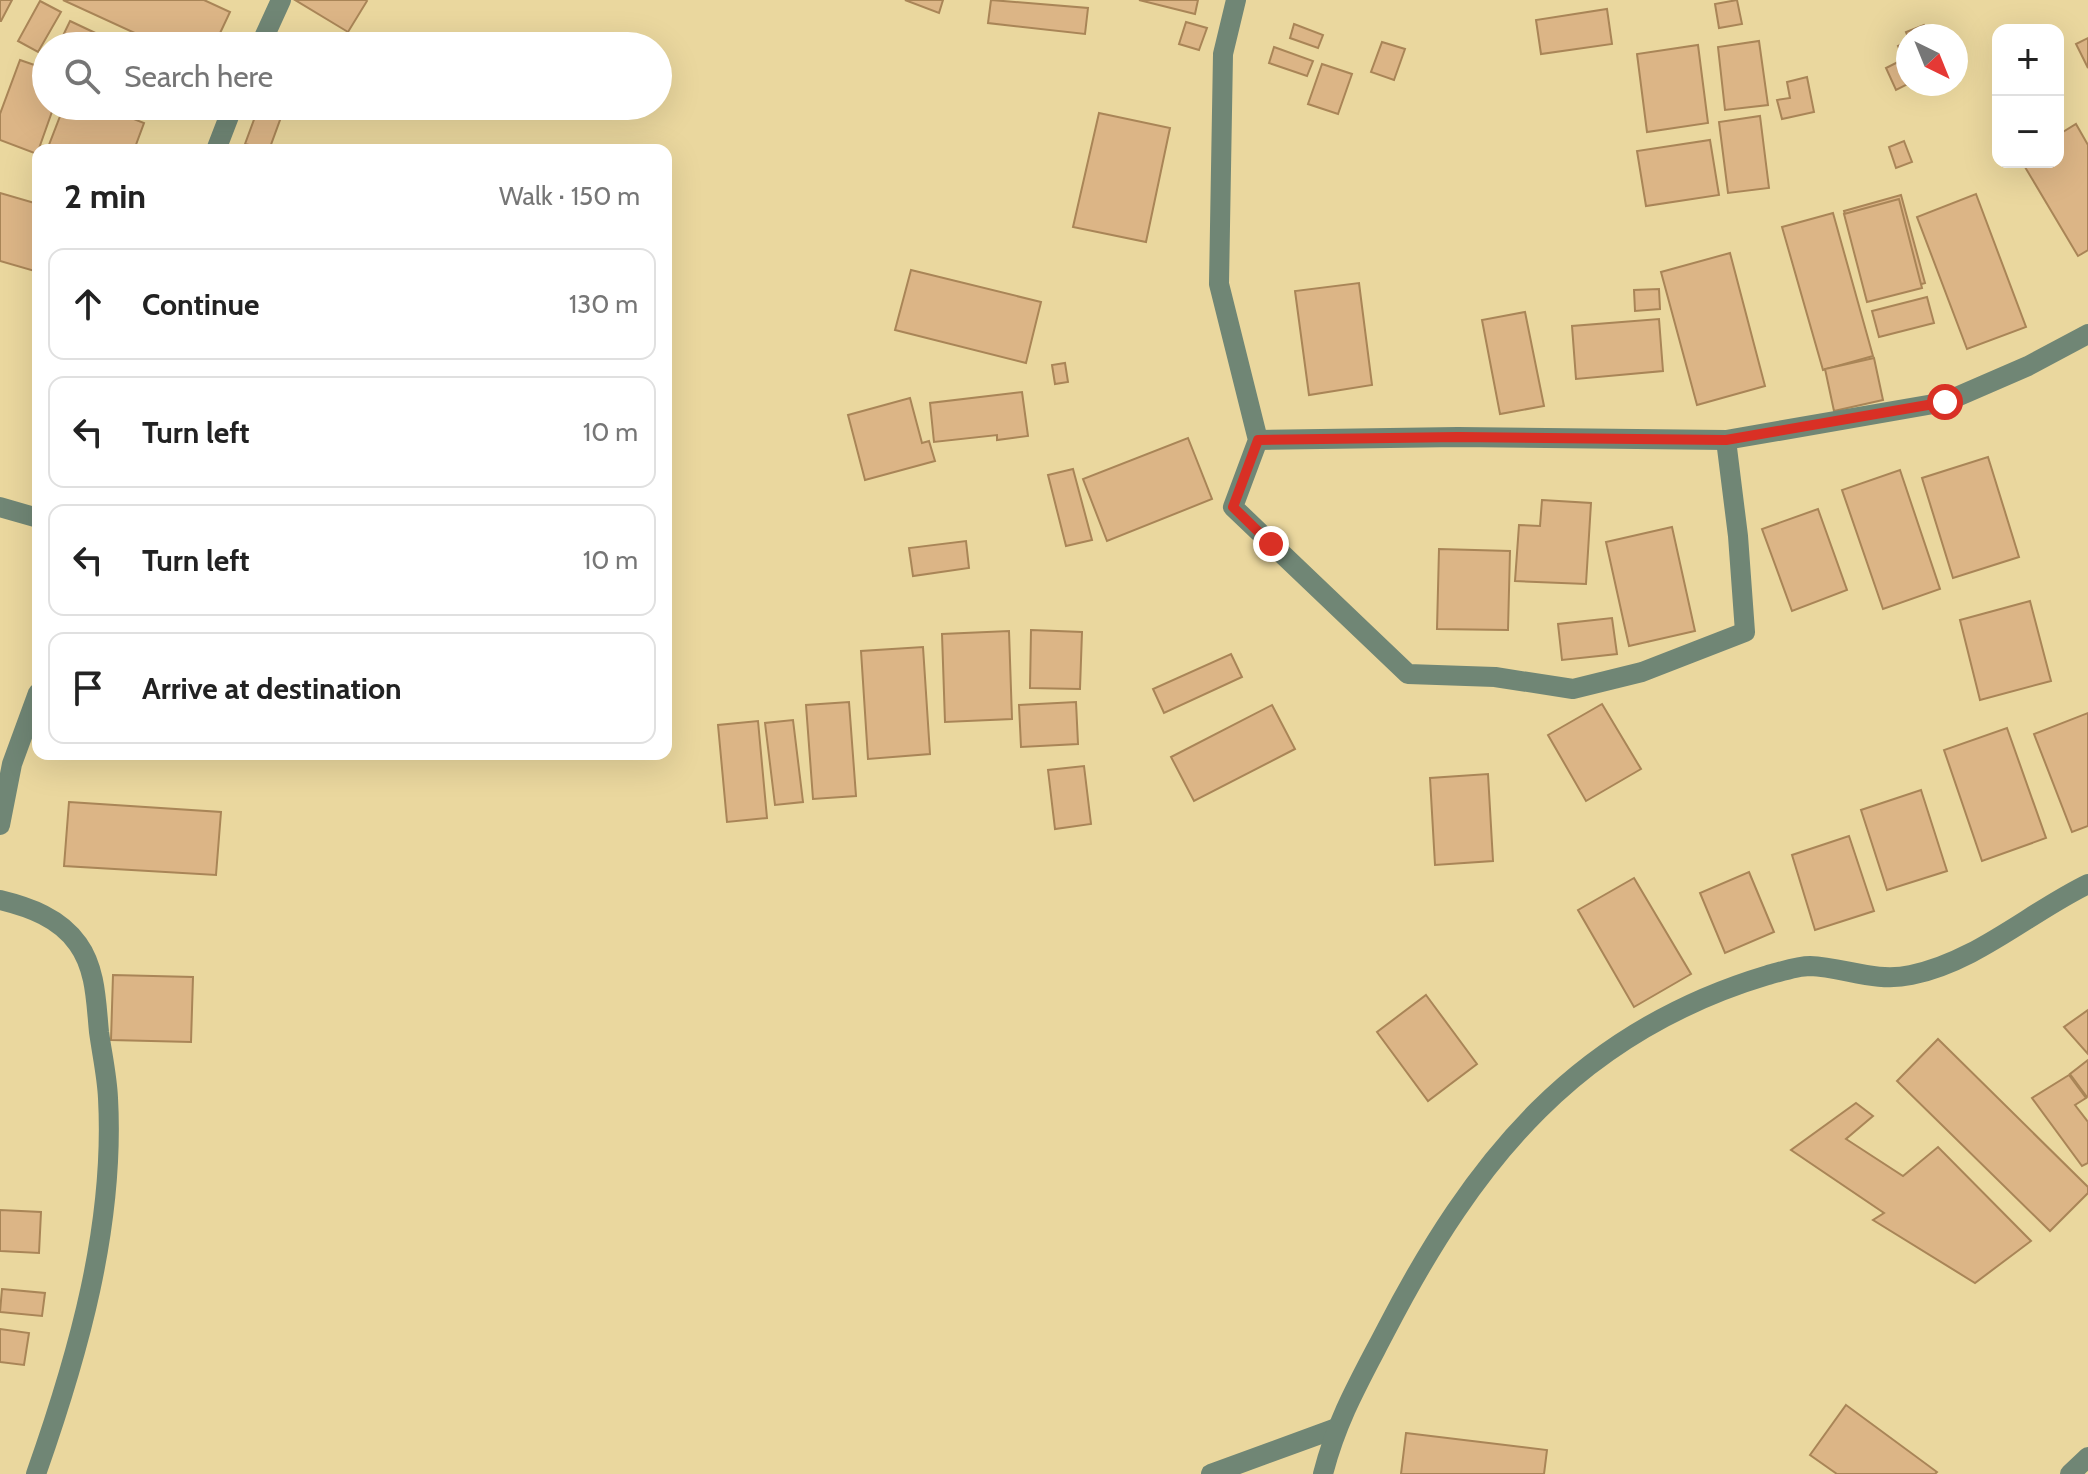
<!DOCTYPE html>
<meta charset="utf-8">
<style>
:root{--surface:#fff;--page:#f6f6f6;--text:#222;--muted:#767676;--line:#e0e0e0}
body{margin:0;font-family:Cabin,sans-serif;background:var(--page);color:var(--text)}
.controls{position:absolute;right:24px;top:24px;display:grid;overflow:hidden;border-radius:16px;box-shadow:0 8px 32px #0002}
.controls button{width:72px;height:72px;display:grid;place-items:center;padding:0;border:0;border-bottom:2px solid var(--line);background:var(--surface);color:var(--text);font:40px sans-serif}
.compass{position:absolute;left:1896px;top:24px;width:72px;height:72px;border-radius:50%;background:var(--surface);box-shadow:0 8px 32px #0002;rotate:137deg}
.stop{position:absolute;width:24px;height:24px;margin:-18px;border:6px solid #d93025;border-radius:50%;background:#fff}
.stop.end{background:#d93025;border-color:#fff;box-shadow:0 2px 8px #0008}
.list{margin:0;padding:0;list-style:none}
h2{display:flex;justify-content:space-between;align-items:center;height:104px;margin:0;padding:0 32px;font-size:34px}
h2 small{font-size:26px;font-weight:400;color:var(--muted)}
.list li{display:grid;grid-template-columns:52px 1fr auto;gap:24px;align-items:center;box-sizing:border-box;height:112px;margin:0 16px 16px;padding:0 16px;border:2px solid var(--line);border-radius:16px}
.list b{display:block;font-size:30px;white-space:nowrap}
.list em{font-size:26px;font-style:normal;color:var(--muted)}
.icon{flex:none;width:44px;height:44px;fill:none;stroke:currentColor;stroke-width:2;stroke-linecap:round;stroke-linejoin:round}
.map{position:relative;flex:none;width:2088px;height:1474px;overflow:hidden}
.search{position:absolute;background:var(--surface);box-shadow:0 8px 32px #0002;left:32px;top:32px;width:640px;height:88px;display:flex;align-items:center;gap:20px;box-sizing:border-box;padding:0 28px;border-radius:44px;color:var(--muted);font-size:30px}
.panel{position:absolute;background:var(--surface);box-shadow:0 8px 32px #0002;left:32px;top:144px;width:640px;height:616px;border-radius:16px}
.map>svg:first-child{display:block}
</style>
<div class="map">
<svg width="2088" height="1474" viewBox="0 0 2088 1474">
<rect width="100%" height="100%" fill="#ead79e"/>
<!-- building -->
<g fill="#dcb586" stroke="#a98557" stroke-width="2">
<polygon points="0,0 12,0 1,21 0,21"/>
<polygon points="63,0 204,0 230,12 214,46 163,46"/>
<polygon points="295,0 366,0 367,1 348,32"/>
<polygon points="905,0 943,0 939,13"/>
<polygon points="991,0 1088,8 1085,34 988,23"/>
<polygon points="1139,0 1198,0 1195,14"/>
<polygon points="1737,0 1742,24 1719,28 1715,4"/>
<polygon points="40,1 61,12 38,52 18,41"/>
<polygon points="1607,9 1612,44 1541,54 1536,20"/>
<polygon points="70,21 123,46 58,46"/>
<polygon points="1186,22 1207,28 1199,50 1179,44"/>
<polygon points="1294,24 1323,35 1318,48 1290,38"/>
<polygon points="1924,25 1930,36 1908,37 1906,32"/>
<polygon points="2088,38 2088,68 2076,44"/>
<polygon points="1759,41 1768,105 1725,110 1718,47"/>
<polygon points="1908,41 1908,84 1896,90 1886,68 1904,59 1898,46"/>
<polygon points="1382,42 1405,49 1394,80 1371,72"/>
<polygon points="1698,45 1708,123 1647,132 1637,54"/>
<polygon points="1274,47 1313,61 1307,76 1269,63"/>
<polygon points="20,60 46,69 46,106 54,106 37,154 0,140 0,114"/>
<polygon points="1322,64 1352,74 1338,114 1308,104"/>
<polygon points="1807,77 1814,112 1782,119 1777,100 1790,98 1787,82"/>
<polygon points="64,106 101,106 144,123 134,150 47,150"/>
<polygon points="259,106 284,109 269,150 245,144"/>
<polygon points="1099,113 1170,128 1146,242 1073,227"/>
<polygon points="1760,116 1769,188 1728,193 1719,122"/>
<polygon points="2076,124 2088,145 2088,250 2078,256 2022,162 2058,162 2058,135"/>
<polygon points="1710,140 1719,195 1646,206 1637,151"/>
<polygon points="1904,141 1912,162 1896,168 1889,147"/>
<polygon points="0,193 38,204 38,272 0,261"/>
<polygon points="1976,194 2026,327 1967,349 1917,217"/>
<polygon points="1901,195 1925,283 1868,299 1844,211"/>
<polygon points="1899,199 1922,288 1867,302 1844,214"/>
<polygon points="1833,213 1873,356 1823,370 1782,227"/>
<polygon points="1730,253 1765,386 1697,405 1661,272"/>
<polygon points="911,270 1041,302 1026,363 895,330"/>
<polygon points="1359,283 1372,385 1309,395 1295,291"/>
<polygon points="1659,289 1660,309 1635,311 1634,290"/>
<polygon points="1927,297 1934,323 1879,337 1872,311"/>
<polygon points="1525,312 1544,406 1500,414 1482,320"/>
<polygon points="1659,319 1663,371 1576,379 1572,326"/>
<polygon points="1874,358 1883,400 1834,411 1825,369"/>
<polygon points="1065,363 1068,382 1055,384 1052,365"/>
<polygon points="1022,392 1028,436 997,440 997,435 934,442 930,403"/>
<polygon points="910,398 922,443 929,441 935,461 865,480 848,415"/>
<polygon points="1188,438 1212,499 1107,541 1083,479"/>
<polygon points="1988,457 2019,557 1953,578 1922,478"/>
<polygon points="1073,469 1092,540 1066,546 1048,475"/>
<polygon points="1900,470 1940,589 1883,609 1842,490"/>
<polygon points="1542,500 1591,503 1586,584 1515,581 1519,525 1540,526"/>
<polygon points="1818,509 1847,590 1792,611 1762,529"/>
<polygon points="1672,527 1695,631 1629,646 1606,542"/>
<polygon points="966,541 969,568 913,576 909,548"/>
<polygon points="1439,549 1510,551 1508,630 1437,629"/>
<polygon points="2030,601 2051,681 1980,700 1960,620"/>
<polygon points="1612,618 1617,654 1562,660 1558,624"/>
<polygon points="1031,630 1082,632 1080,689 1030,688"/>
<polygon points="1009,631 1012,719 945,722 942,634"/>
<polygon points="923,647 930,754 868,759 861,651"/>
<polygon points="1231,654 1242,677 1164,713 1153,689"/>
<polygon points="849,702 856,796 813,799 806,705"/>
<polygon points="1076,702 1078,744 1021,747 1019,705"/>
<polygon points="1602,704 1641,769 1586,801 1548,735"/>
<polygon points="1272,705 1295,749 1194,801 1171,757"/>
<polygon points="2088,713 2088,826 2072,832 2034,734"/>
<polygon points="793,720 803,802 775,805 765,723"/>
<polygon points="758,721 767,818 727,822 718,725"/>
<polygon points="2007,728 2046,838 1982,861 1944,750"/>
<polygon points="1084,766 1091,824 1055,829 1048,770"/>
<polygon points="1488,774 1493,861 1435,865 1430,778"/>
<polygon points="1921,790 1947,871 1887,890 1861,810"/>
<polygon points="69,802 221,812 216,875 64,866"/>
<polygon points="1849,836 1874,911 1815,930 1792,855"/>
<polygon points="1749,872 1774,932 1725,953 1700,893"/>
<polygon points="1634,878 1691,974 1634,1007 1578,910"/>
<polygon points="113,975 193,977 191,1042 111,1040"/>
<polygon points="1426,995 1477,1064 1428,1101 1377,1032"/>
<polygon points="2088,1010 2088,1054 2064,1027"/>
<polygon points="1938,1039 2088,1187 2088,1193 2050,1231 1897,1081"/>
<polygon points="2088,1060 2088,1096 2087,1097 2070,1074"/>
<polygon points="2069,1075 2086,1098 2075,1105 2088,1122 2088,1163 2082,1166 2032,1098"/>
<polygon points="1856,1103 1873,1116 1846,1139 1903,1176 1938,1147 2031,1241 1975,1283 1873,1220 1884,1213 1791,1150"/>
<polygon points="0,1210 41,1212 39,1253 0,1251"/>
<polygon points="2,1289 45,1293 42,1316 0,1312"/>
<polygon points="0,1329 29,1333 24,1365 0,1362"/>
<polygon points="1846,1405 1937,1472 1935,1474 1837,1474 1810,1455"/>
<polygon points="1406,1433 1547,1450 1544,1474 1401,1474"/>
</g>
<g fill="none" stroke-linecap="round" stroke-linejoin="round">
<!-- minor -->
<g stroke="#708675" stroke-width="20">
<polyline points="1236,0 1223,54 1219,284 1258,440 1233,507 1408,674 1495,677 1573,689 1642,672 1745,632 1738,536 1726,440"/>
<polyline points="260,46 281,0"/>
<polyline points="216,150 233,106"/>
<polyline points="1258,440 1458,437 1726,440 1945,402 2028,366 2088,334"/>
<polyline points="0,507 38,518"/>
<polyline points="0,825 12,764 38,693"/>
<path d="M0 900C29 907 60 918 78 944 96 969 96 1002 99 1032 102 1054 107 1076 108 1098 115 1226 78 1355 36 1474"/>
<polyline points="1211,1474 1334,1429"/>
<path d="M1323 1474C1337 1419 1360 1380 1386 1330 1474 1160 1577 1032 1768 975 1780 972 1797 966 1810 966 1844 967 1875 983 1911 975 1976 962 2030 912 2088 884"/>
<polyline points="2070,1474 2088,1457"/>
</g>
</g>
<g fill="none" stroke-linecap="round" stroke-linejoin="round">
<!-- route -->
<polyline stroke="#d93025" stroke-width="10" points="1271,544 1233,507 1258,440 1458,437 1726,440 1945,402"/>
</g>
</svg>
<div class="controls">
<button>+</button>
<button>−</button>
</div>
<svg class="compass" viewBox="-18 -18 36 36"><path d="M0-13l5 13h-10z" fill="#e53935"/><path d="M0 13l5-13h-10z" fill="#767676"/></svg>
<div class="stop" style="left:1945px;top:402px"></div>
<div class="stop end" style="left:1271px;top:544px"></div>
<div class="search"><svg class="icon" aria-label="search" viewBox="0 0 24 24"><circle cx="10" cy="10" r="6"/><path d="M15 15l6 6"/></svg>Search here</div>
<section class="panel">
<h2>2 min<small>Walk · 150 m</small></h2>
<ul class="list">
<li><svg class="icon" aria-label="ahead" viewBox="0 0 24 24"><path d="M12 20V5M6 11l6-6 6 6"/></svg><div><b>Continue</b></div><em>130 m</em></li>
<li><svg class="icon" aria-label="left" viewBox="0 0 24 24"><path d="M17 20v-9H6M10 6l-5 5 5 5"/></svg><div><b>Turn left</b></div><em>10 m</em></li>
<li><svg class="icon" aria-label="left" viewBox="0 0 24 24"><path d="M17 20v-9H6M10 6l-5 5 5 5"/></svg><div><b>Turn left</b></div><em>10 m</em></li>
<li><svg class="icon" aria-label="arrive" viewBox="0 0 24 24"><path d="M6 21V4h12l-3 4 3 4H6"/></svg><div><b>Arrive at destination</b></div></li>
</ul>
</section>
</div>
